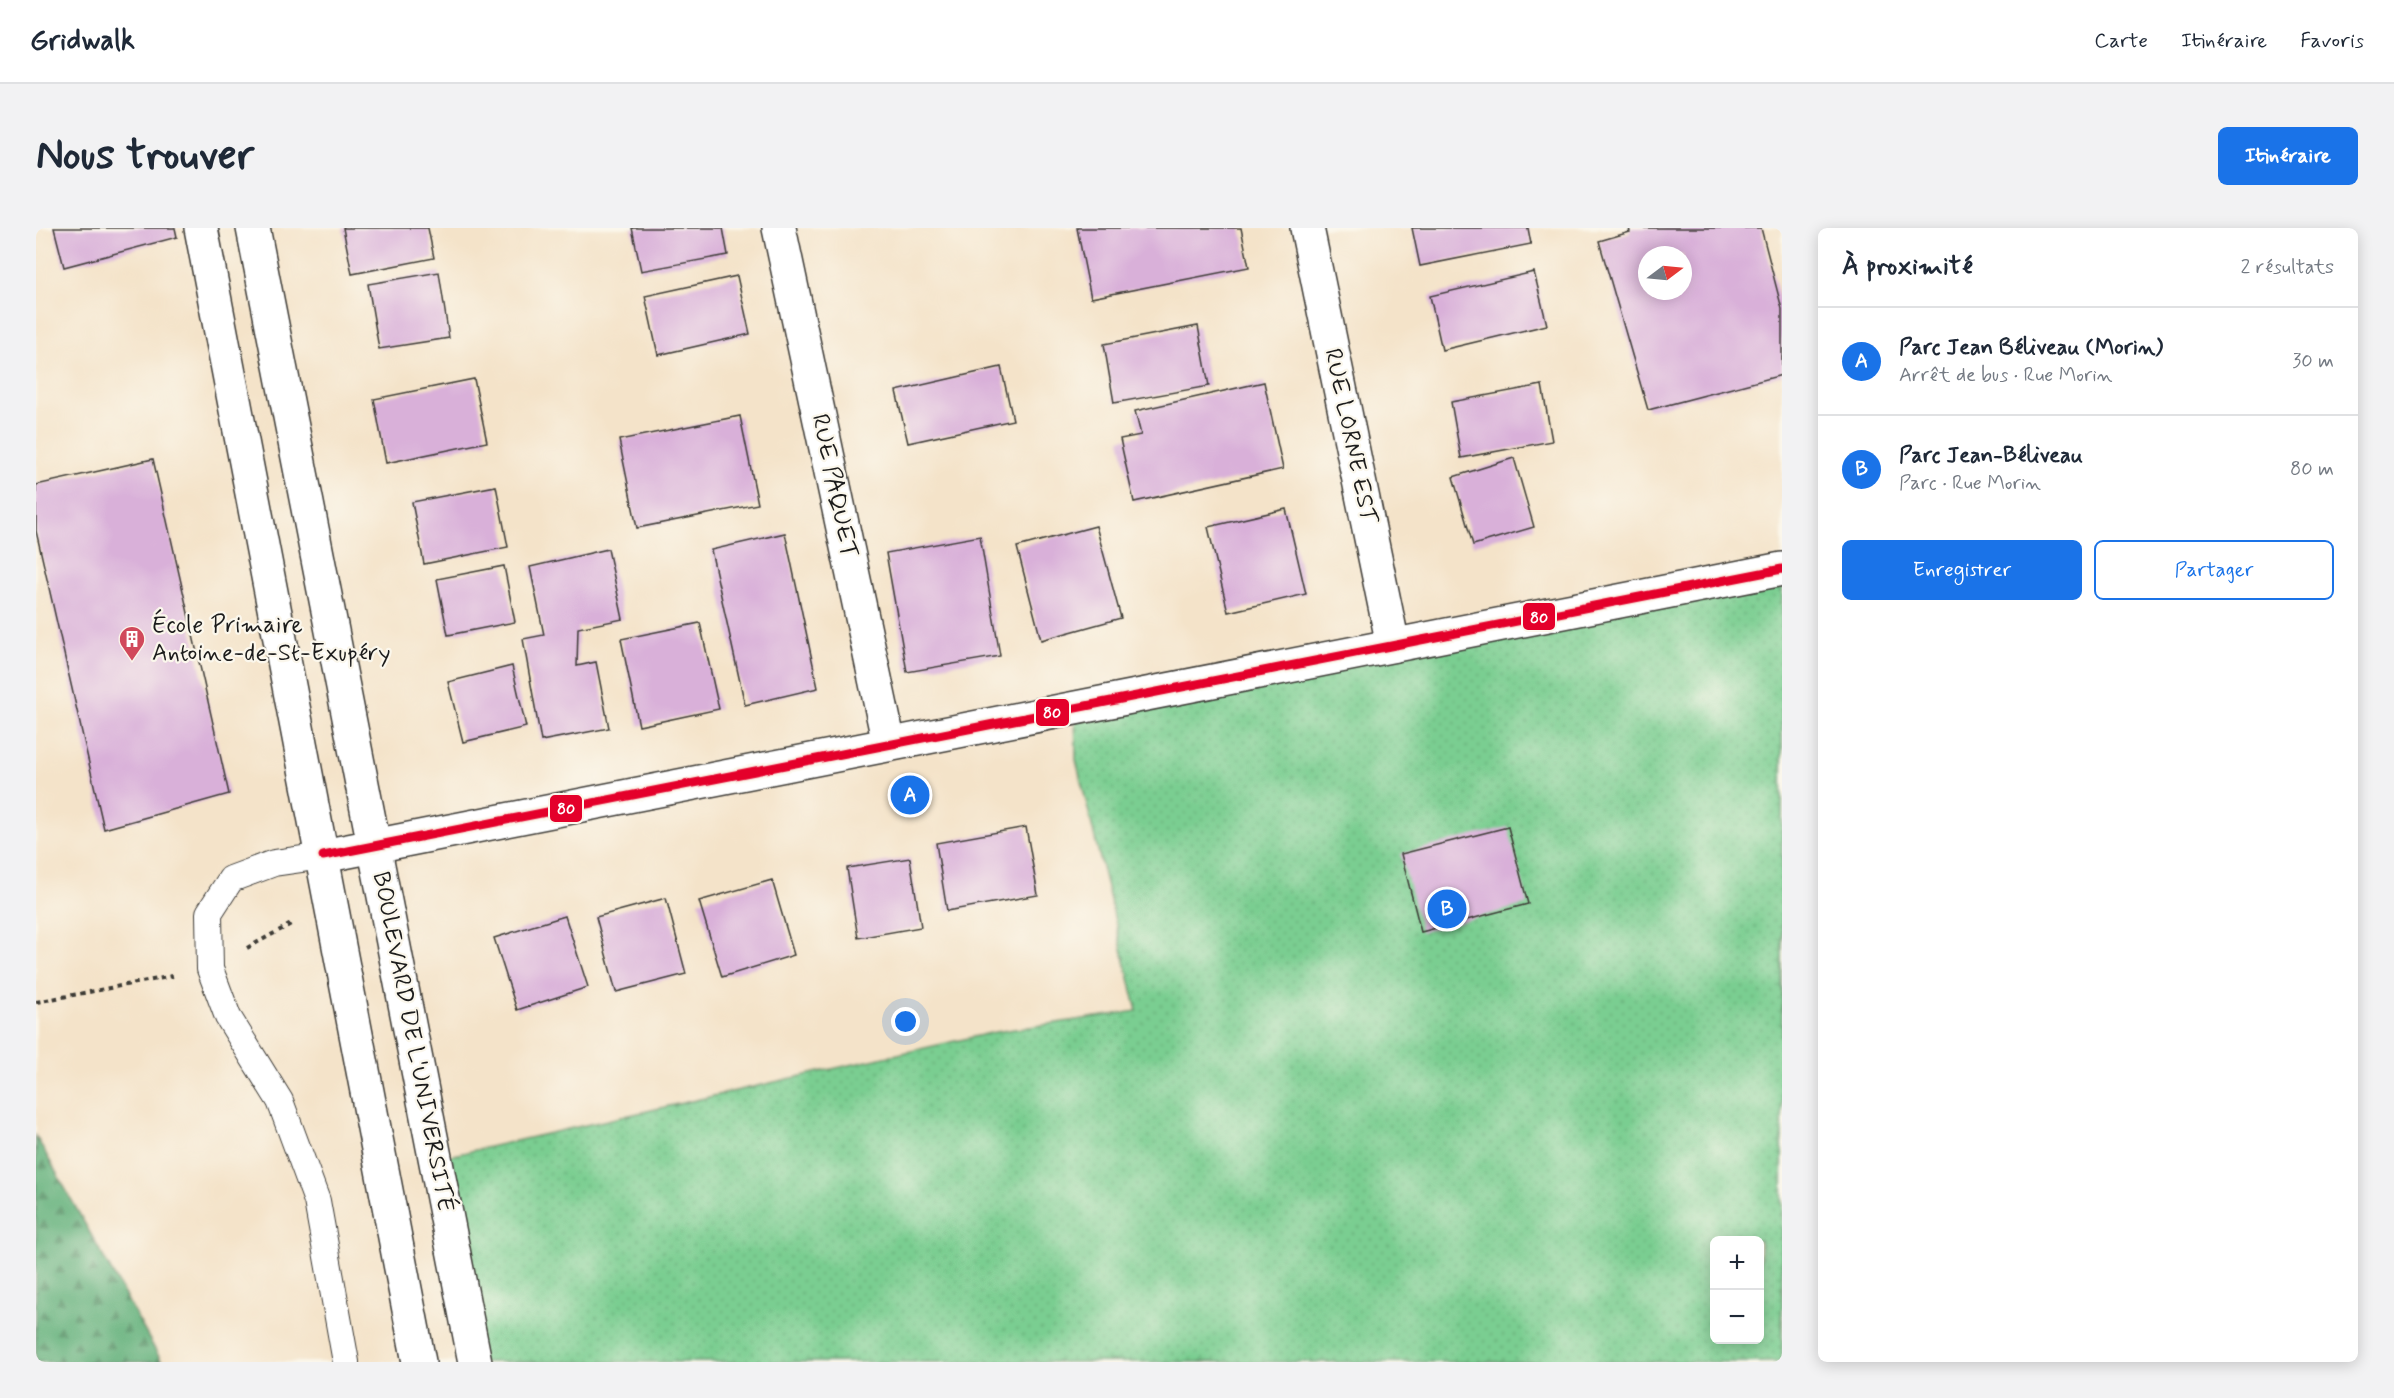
<!DOCTYPE html>
<html lang="fr">
<meta charset="utf-8">
<style>
:root{--surface:#fff;--page:#f2f2f3;--text:#1f2937;--muted:#747a83;--line:#e0e1e3;--accent:#1a73e8}
body{margin:0;font-family:Mynerve,sans-serif;background:var(--page);color:var(--text)}
.controls{position:absolute;right:18px;bottom:18px;display:grid;overflow:hidden;border-radius:9px;box-shadow:0 3px 15px #0003}
.controls button{width:54px;height:54px;display:grid;place-items:center;padding:0;border:0;border-bottom:2px solid var(--line);background:var(--surface);color:var(--text);font:30px sans-serif}
.compass{position:absolute;left:1602px;top:18px;width:54px;height:54px;border-radius:50%;background:var(--surface);box-shadow:0 3px 15px #0003;rotate:74deg}
.you{position:absolute;left:870px;top:794px;width:21px;height:21px;margin:-15px;border:4px solid #fff;border-radius:50%;background:#1a73e8;box-shadow:0 0 0 9px #1a73e833}
.badge{display:grid;place-items:center;width:39px;height:39px;border-radius:50%;background:var(--accent);color:#fff;font-size:20px;font-weight:700}
.pin{position:absolute;translate:-50% -50%;border:3px solid #fff;box-shadow:0 2px 6px #0006}
.list{margin:0;padding:0;list-style:none}
h2{display:flex;justify-content:space-between;align-items:center;height:78px;margin:0;padding:0 24px;font-size:26px}
h2 small{font-size:20px;font-weight:400;color:var(--muted)}
.list li{display:grid;grid-template-columns:39px 1fr auto;gap:18px;align-items:center;box-sizing:border-box;height:108px;padding:0 24px;border-top:2px solid var(--line)}
.list b{display:block;font-size:22px;white-space:nowrap}
.list p{margin:0;font-size:20px;white-space:nowrap;color:var(--muted)}
.list em{font-size:20px;font-style:normal;color:var(--muted)}
.actions{display:flex;gap:12px;padding:18px 24px}
.actions a{flex:1;padding:14px 0;border:2px solid var(--accent);border-radius:9px;text-align:center;font-size:21px;color:var(--accent)}
.actions .main{background:var(--accent);color:#fff}
.map{position:relative;flex:none;width:1746px;height:1134px;overflow:hidden;border-radius:9px}
header{display:flex;align-items:center;gap:36px;box-sizing:border-box;height:84px;padding:0 30px;background:var(--surface);border-bottom:2px solid var(--line)}
header strong{font-size:28px}
nav{display:flex;gap:33px;margin-inline-start:auto;font-size:21px}
.intro{display:flex;align-items:center;justify-content:space-between;box-sizing:border-box;height:144px;padding:0 36px}
h1{margin:0;font-size:42px}
.button{padding:15px 27px;border-radius:9px;background:var(--accent);color:#fff;font-size:21px;font-weight:700}
main{display:flex;gap:36px;padding:0 36px}
aside{flex:1;background:var(--surface);border-radius:9px;box-shadow:0 3px 15px #0003}
.map>svg:first-child{display:block}
</style>
<header>
<strong>Gridwalk</strong>
<nav><a>Carte</a><a>Itinéraire</a><a>Favoris</a></nav>
</header>
<div class="intro"><h1>Nous trouver</h1><a class="button">Itinéraire</a></div>
<main>
<div class="map">
<svg width="1746" height="1134" viewBox="0 0 1746 1134">
<defs>
<pattern id="forest-firs" width="22" height="20" patternUnits="userSpaceOnUse" patternTransform="scale(1.5)"><rect width="22" height="20" fill="#63b17b"/><path d="M5 1l3.5 6h-7zM16 11l3.5 6h-7z" fill="#518f64"/></pattern>
<pattern id="park-dots" width="8" height="8" patternUnits="userSpaceOnUse" patternTransform="scale(1.5)"><rect width="8" height="8" fill="#7ace91"/><path d="M2 2h.1M6 6h.1" fill="none" stroke="#69b07c" stroke-width="1.8" stroke-linecap="round"/></pattern>
</defs>
<rect width="100%" height="100%" fill="#fbf7ec"/>
<filter id="ink" filterUnits="userSpaceOnUse"><feTurbulence type="fractalNoise" baseFrequency=".0167" numOctaves="2"/><feDisplacementMap in="SourceGraphic" scale="12" xChannelSelector="R" yChannelSelector="G"/><feConvolveMatrix kernelMatrix="1 2 1 2 8 2 1 2 1" color-interpolation-filters="sRGB"/></filter>
<filter id="wash" filterUnits="userSpaceOnUse"><feTurbulence type="fractalNoise" baseFrequency=".008" numOctaves="4" result="noise"/><feDisplacementMap in="SourceGraphic" scale="24" xChannelSelector="R" yChannelSelector="G"/><feGaussianBlur stdDeviation="1.35" result="paint"/><feColorMatrix in="noise" values="0 0 0 0 0 0 0 0 0 0 0 0 0 0 0 0 0 1.4 0 .05"/><feComposite in="paint" operator="in"/></filter>
<g filter="url(#wash)">
<rect width="100%" height="100%" fill="#f4e3c9"/>
<!-- forest -->
<polygon fill="url(#forest-firs)" stroke="#40664c" stroke-width="1.5" points="0,908 126,1134 0,1134"/>
<!-- park -->
<path fill="url(#park-dots)" stroke="#4b7556" stroke-width="1.5" fill-rule="evenodd" d="M1746 341V1134H439L400 931 959 804 1101 783 1040 532 1039 479ZM1678 1012H1724V1112H1678Z"/>
<g id="blocks">
<!-- building -->
<g fill="#d9b0d9" fill-rule="evenodd">
<polygon points="18,0 139,0 141,9 28,39"/>
<polygon points="307,0 392,0 398,30 316,46"/>
<polygon points="596,0 687,0 692,27 605,43"/>
<polygon points="1041,0 1205,0 1213,39 1055,70"/>
<polygon points="1376,0 1492,0 1495,16 1384,38"/>
<path d="M1593 0H1725L1746 81V147L1612 182 1563 13 1594 4ZM1611 27H1647V63H1611Z"/>
<polygon points="403,44 413,110 343,121 332,56"/>
<polygon points="1498,44 1511,97 1406,122 1394,68"/>
<polygon points="701,48 714,106 622,127 609,68"/>
<polygon points="1162,98 1173,158 1078,175 1068,116"/>
<polygon points="965,139 977,192 872,215 860,163"/>
<polygon points="438,151 451,214 350,235 338,171"/>
<polygon points="1228,154 1247,241 1098,274 1084,211 1105,207 1099,183"/>
<polygon points="1506,157 1516,213 1425,230 1415,174"/>
<polygon points="704,188 722,276 601,300 583,212"/>
<polygon points="1478,230 1498,299 1437,317 1417,249"/>
<polygon points="117,231 193,566 68,601 0,303 0,257"/>
<polygon points="460,258 472,319 388,336 376,274"/>
<polygon points="1250,281 1270,366 1192,384 1172,299"/>
<polygon points="1060,298 1085,390 1005,412 981,319"/>
<polygon points="749,305 782,460 709,477 675,322"/>
<polygon points="944,308 964,428 871,444 850,325"/>
<polygon points="572,321 587,391 542,400 541,438 560,434 573,500 505,513 487,411 508,407 494,339"/>
<polygon points="468,338 479,394 412,407 401,351"/>
<polygon points="664,395 683,481 603,498 585,411"/>
<polygon points="476,438 490,499 427,514 412,454"/>
<polygon points="990,599 1002,667 911,683 900,615"/>
<polygon points="1472,599 1492,676 1385,704 1365,626"/>
<polygon points="874,630 885,699 822,710 811,640"/>
<polygon points="736,652 758,727 686,749 663,673"/>
<polygon points="630,670 650,746 580,764 560,689"/>
<polygon points="529,688 552,759 481,782 458,710"/>
</g>
</g>
</g>
<g filter="url(#ink)">
<use href="#blocks" fill-opacity="0" stroke="#3c3a36" stroke-width="1.5"/>
<g fill="none" stroke-linecap="round" stroke-linejoin="round">
<!-- lane casing -->
<g stroke="#3c3a36" stroke-width="28">
<polyline id="lane" points="287,628 238,635 195,651 173,685 174,741 192,789 244,873 281,973 310,1134"/>
</g>
<!-- street casing -->
<g stroke="#3c3a36" stroke-width="36">
<g id="street">
<polyline points="743,0 853,516"/>
<polyline points="1271,0 1357,417"/>
<polyline points="287,628 1746,341"/>
</g>
</g>
<!-- primary casing -->
<g stroke="#3c3a36" stroke-width="36">
<g id="primary">
<polyline points="165,0 383,1134"/>
<polyline points="217,0 338,617 439,1134"/>
</g>
</g>
<!-- path -->
<g stroke="#3c3a36" stroke-width="4" stroke-dasharray="4.5 4.5" stroke-linecap="butt">
<polyline points="211,720 257,695"/>
<polyline points="0,774 137,748"/>
</g>
<!-- lane -->
<use href="#lane" stroke="#fff" stroke-width="26"/>
<!-- street -->
<use href="#street" stroke="#fff" stroke-width="33"/>
<!-- primary -->
<use href="#primary" stroke="#fff" stroke-width="33"/>
<!-- bus-1 casing -->
<g stroke="#fbf7ec" stroke-width="14">
<polyline id="bus-1" points="287,628 1746,341"/>
</g>
<!-- bus-1 -->
<use href="#bus-1" stroke="#e4002b" stroke-width="9"/>
</g>
</g>
<!-- icons -->
<defs>
<g id="building-pin" transform="scale(1.35)"><path d="M0 17L-7.5 6A9.5 9.5 0 1 1 7.5 6Z" fill="#d1495b" stroke="#fbf7ec"/><path d="M-4-6H4V6H1V3H-1V6H-4ZM-2.5-4.3h1.7v1.8h-1.7ZM.8-4.3h1.7v1.8H.8ZM-2.5-1h1.7V.8h-1.7ZM.8-1h1.7V.8H.8Z" fill="#fff"/></g>
</defs>
<g fill-rule="evenodd">
<use href="#building-pin" x="96" y="411"/>
</g>
<g text-anchor="middle" dominant-baseline="central" stroke-width="4.5" stroke-linejoin="round" paint-order="stroke">
<!-- street labels -->
<g font-size="24" fill="#1c1c1c" stroke="#fbf7ec">
<text transform="translate(1314 208) rotate(78)">RUE LORNE EST</text>
<text transform="translate(798 258) rotate(78)">RUE PAQUET</text>
<text transform="translate(377 814) rotate(79)">BOULEVARD DE L'UNIVERSITÉ</text>
</g>
<!-- poi labels -->
<g font-size="24" fill="#1c1c1c" stroke="#fbf7ec" text-anchor="start">
<text x="116" y="397">École Primaire<tspan x="116" dy="28">Antoine-de-St-Exupéry</tspan></text>
</g>
</g>
<g stroke="#fbf7ec" stroke-width="2">
<rect x="1486" y="374" width="34" height="29" rx="6" fill="#e4002b"/>
<rect x="999" y="470" width="35" height="29" rx="6" fill="#e4002b"/>
<rect x="513" y="566" width="34" height="29" rx="6" fill="#e4002b"/>
</g>
<g font-size="16" text-anchor="middle" font-weight="bold" fill="#fff">
<text x="1503" y="395">80</text>
<text x="1016" y="490">80</text>
<text x="530" y="586">80</text>
</g>
</svg>
<div class="controls">
<button>+</button>
<button>−</button>
</div>
<svg class="compass" viewBox="-18 -18 36 36"><path d="M0-13l5 13h-10z" fill="#e53935"/><path d="M0 13l5-13h-10z" fill="#747a83"/></svg>
<div class="you"></div>
<div class="pin badge" style="left:874px;top:567px">A</div>
<div class="pin badge" style="left:1411px;top:681px">B</div>
</div>
<aside>
<h2>À proximité<small>2 résultats</small></h2>
<ul class="list">
<li><span class="badge">A</span><div><b>Parc Jean Béliveau (Morin)</b><p>Arrêt de bus · Rue Morin</p></div><em>30 m</em></li>
<li><span class="badge">B</span><div><b>Parc Jean-Béliveau</b><p>Parc · Rue Morin</p></div><em>80 m</em></li>
</ul>
<div class="actions"><a class="main">Enregistrer</a><a>Partager</a></div>
</aside>
</main>
